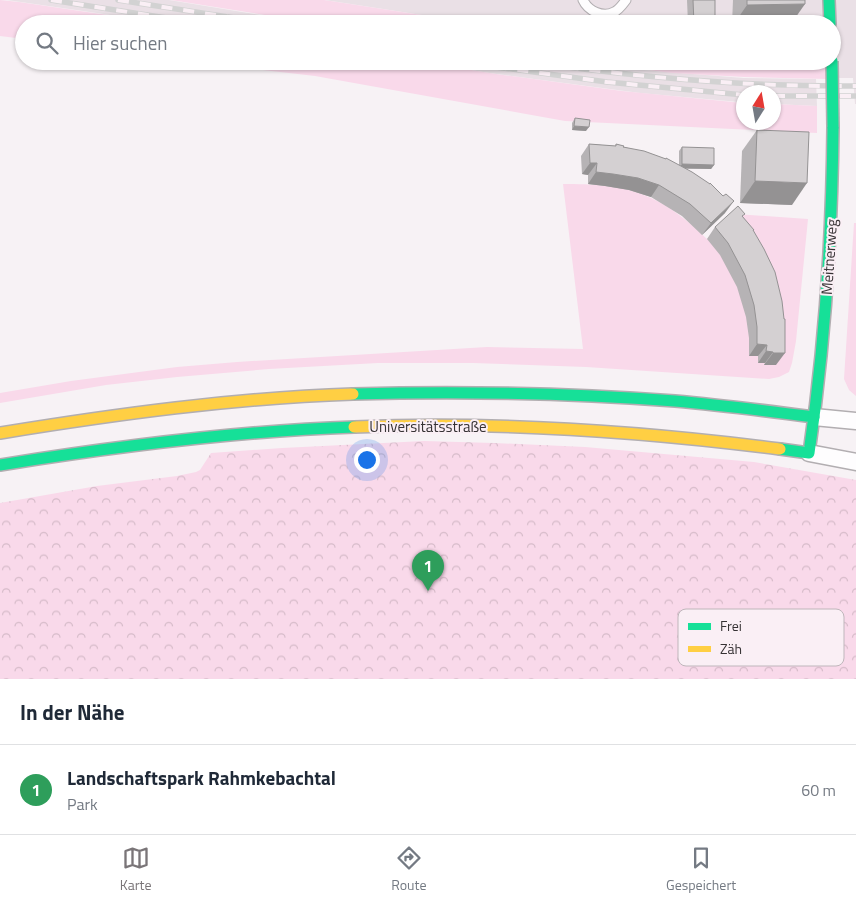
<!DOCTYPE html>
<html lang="de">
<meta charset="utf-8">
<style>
:root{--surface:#fff;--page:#f2f2f3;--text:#1f2937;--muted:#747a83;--line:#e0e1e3;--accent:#7a7578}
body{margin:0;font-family:"Titillium Web",sans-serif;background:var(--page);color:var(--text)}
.compass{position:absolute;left:736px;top:85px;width:45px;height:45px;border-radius:50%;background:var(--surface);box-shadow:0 1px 4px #0004;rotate:11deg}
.you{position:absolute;left:366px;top:459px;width:18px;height:18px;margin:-12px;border:4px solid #fff;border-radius:50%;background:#1a73e8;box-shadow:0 0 0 8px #1a73e833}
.badge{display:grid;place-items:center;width:32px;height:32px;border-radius:50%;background:var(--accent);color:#fff;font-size:16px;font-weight:700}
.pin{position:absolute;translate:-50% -41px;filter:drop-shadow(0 1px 2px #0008)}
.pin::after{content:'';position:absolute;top:26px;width:18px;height:15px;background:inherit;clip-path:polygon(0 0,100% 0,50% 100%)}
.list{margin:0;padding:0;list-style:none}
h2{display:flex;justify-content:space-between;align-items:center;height:65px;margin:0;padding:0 20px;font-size:21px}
h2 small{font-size:16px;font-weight:400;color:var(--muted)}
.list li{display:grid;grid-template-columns:32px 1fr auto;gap:15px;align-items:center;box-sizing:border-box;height:90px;padding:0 20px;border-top:1px solid var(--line)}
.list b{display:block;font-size:19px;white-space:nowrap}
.list p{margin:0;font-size:16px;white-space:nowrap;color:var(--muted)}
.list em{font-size:16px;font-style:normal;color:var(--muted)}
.icon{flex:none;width:28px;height:28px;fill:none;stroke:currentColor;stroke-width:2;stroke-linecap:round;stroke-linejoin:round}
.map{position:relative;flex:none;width:856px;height:679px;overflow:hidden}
.search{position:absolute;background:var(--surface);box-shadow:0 1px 4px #0004;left:15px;right:15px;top:15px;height:55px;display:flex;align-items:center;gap:12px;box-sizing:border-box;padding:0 18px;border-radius:28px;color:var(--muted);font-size:19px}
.sheet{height:155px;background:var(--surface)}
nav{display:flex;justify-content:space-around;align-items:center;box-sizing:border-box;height:70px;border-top:1px solid var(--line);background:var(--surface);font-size:14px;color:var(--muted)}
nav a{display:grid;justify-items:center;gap:2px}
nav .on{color:var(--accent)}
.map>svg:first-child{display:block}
</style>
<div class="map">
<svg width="856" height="679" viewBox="0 0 856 679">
<defs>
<pattern id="park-crowns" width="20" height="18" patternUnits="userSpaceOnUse" patternTransform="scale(1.25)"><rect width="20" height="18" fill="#f9d9ea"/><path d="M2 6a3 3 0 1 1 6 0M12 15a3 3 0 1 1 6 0" fill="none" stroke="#d6bbc9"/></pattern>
</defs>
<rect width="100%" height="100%" fill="#f7f2f5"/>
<!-- built -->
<g fill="#eae0e6">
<polygon points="7,0 169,0 316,24 173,24"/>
<polygon points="325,0 826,0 827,24 480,24"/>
<polygon points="833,0 856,0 856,104 855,104 853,78 836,78"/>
<polygon points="418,61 575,61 619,68 680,73 744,78 816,79 817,106 774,104 774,92 744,92 743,102 739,102 640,93 489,73"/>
</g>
<!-- grass -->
<g fill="#f9d9ea">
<polygon points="0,0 19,2 169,24 24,24 24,39 0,36"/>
<polygon points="171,0 324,0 480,24 321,24"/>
<polygon points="183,61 416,61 496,74 622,91 743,103 744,122 774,122 774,104 817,106 817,133 565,121 315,76"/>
<polygon points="577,61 827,61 828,79 744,77 672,73"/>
<path d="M563 184C592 184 624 185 651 198 672 207 690 223 707 239L736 214 808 219 796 341 792 363 789 372 779 377 769 379 586 367 473 363H378L269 369 177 377 106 385 0 403V393L71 381 177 367 237 362 487 347 583 349Z"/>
<polygon points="854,223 856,223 856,396 849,390 844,379"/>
</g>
<!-- park -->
<polygon fill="url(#park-crowns)" points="424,441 494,443 585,447 754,462 856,480 856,679 0,679 0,503 97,486 177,476 196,472 200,470 211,453 282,448"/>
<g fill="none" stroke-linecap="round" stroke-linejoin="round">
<!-- lane casing -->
<g stroke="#b2aeb1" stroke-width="11">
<path id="lane" d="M583 0C588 11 603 18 614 12 619 10 623 4 626 0"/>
</g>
<!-- street casing -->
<g stroke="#b2aeb1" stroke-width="19">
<g id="street">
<polyline points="814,417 856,421"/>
<polyline points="809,453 856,462"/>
</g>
</g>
<!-- fast casing -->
<g stroke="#b2aeb1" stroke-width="14">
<g id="fast">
<polyline points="829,0 830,24"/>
<path d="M353 394C460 391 567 393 675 401 721 405 768 411 814 417"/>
<path d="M780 449 809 453C825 345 832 236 833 127"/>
<path d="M0 465C118 446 235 431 354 427"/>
</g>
</g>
<!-- slow casing -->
<g stroke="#b2aeb1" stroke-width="14">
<g id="slow">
<path d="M354 427C497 421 639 431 780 449"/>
<path d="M0 433C117 414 234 398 353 394"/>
</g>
</g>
<!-- lane -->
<use href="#lane" stroke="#fefdfe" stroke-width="9"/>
<!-- street -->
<use href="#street" stroke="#fefdfe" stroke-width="16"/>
<!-- fast -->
<use href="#fast" stroke="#16e098" stroke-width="11"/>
<!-- slow -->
<use href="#slow" stroke="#ffcf43" stroke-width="11"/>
<!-- rail casing -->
<g stroke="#d2d2d2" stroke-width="5.5">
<g id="rail">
<polyline points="51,0 205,24"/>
<polyline points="118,0 274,24"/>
<polyline points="452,61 607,82 744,95"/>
<path d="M524 61C634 77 745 87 856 86"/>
<polyline points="774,96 856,96"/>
</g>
</g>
<!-- rail -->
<use href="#rail" stroke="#faeff5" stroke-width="4" stroke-dasharray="11" stroke-linecap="butt"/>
<!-- fast-bridge casing -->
<g stroke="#b2aeb1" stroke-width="14" stroke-linecap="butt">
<polyline id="fast-bridge" points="832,61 833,127"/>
</g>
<!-- fast-bridge -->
<use href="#fast-bridge" stroke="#16e098" stroke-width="11"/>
</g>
<!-- wall -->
<g fill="#b6b3b5">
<polygon points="687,0 715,0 715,24 688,24"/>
<polygon points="733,0 805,0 791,24 732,24"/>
<polygon points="575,118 586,131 572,130 572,123"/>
<polygon points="757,130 792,205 740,203 742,151"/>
<polygon points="589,144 615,146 616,144 679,165 679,151 682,147 714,165 711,169 686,169 725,213 702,235 682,216 651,197 629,190 605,186 588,184 588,175 582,174 581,156"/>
<polygon points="743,217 753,231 776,365 764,365 765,363 758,363 758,356 749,356 749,338 746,317 737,287 720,255 707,239 715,227"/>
</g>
<!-- shaded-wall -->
<g fill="#949293">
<polygon points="805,4 791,24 734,24 747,5"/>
<polygon points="574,126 589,127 586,131 572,130"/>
<polygon points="590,163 597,163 588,175 582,174"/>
<polygon points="682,164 714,165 711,169 679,168"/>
<polygon points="596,172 613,174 638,178 659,185 651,197 629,190 605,186 588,184"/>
<polygon points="755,181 807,183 792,205 740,203"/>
<polygon points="734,201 725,213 702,235 711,223"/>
<polygon points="757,344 767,345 758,356 749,356"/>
<polygon points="766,351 773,352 765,363 758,363"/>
<polygon points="773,353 785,353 776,365 764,365"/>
</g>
<!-- building -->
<g fill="#d4d0d2" stroke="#949293">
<polygon points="693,0 715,0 715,24 694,24"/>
<polygon points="747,0 805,0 805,4 747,5"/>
<polygon points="575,118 590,120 589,127 574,126"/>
<polygon points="757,130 809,132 807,183 755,181"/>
<polygon points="589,144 616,146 616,144 624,146 623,147 644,151 666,159 666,158 692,172 710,184 710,183 723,196 726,194 734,201 711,223 690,204 659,185 638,178 613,174 596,172 597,163 590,163"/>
<polygon points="682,147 714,148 714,165 682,164"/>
<polygon points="738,206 745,214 742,216 754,230 753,230 764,249 775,272 782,301 784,319 785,319 785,353 773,353 773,352 766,351 767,345 757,344 757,327 754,305 745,275 728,243 715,227"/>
</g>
<g text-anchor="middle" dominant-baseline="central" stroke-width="4" stroke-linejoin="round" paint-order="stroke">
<!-- street labels -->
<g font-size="15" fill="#363234" stroke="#faeff5">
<text transform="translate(829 257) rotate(-86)">Meitnerweg</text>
<text x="428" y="426">Universitätsstraße</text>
</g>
</g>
<!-- legend -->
<rect x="678" y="609" width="166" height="57" rx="8" fill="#faeff5" stroke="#bfb6bb" stroke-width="1"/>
<rect x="688" y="623" width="23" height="7" fill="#16e098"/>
<rect x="688" y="646" width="23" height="6" fill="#ffcf43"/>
<g font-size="14" fill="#363234">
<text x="720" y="631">Frei</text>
<text x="720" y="654">Zäh</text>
</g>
</svg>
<svg class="compass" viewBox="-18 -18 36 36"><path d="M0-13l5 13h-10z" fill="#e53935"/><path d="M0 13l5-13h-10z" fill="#747a83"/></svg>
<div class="you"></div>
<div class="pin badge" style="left:428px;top:591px;background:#2e9e5b">1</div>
<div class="search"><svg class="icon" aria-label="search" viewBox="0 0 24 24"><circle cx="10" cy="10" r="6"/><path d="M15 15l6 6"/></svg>Hier suchen</div>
</div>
<section class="sheet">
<h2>In der Nähe<small></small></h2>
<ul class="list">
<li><span class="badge" style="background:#2e9e5b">1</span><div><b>Landschaftspark Rahmkebachtal</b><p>Park</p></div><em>60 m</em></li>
</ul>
</section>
<nav>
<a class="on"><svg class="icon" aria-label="map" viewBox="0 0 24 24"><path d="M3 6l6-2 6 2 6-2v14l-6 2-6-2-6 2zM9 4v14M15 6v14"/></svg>Karte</a>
<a><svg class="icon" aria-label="directions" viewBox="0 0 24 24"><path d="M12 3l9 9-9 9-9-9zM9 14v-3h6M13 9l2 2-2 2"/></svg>Route</a>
<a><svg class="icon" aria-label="saved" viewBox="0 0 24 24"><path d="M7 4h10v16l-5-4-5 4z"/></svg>Gespeichert</a>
</nav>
